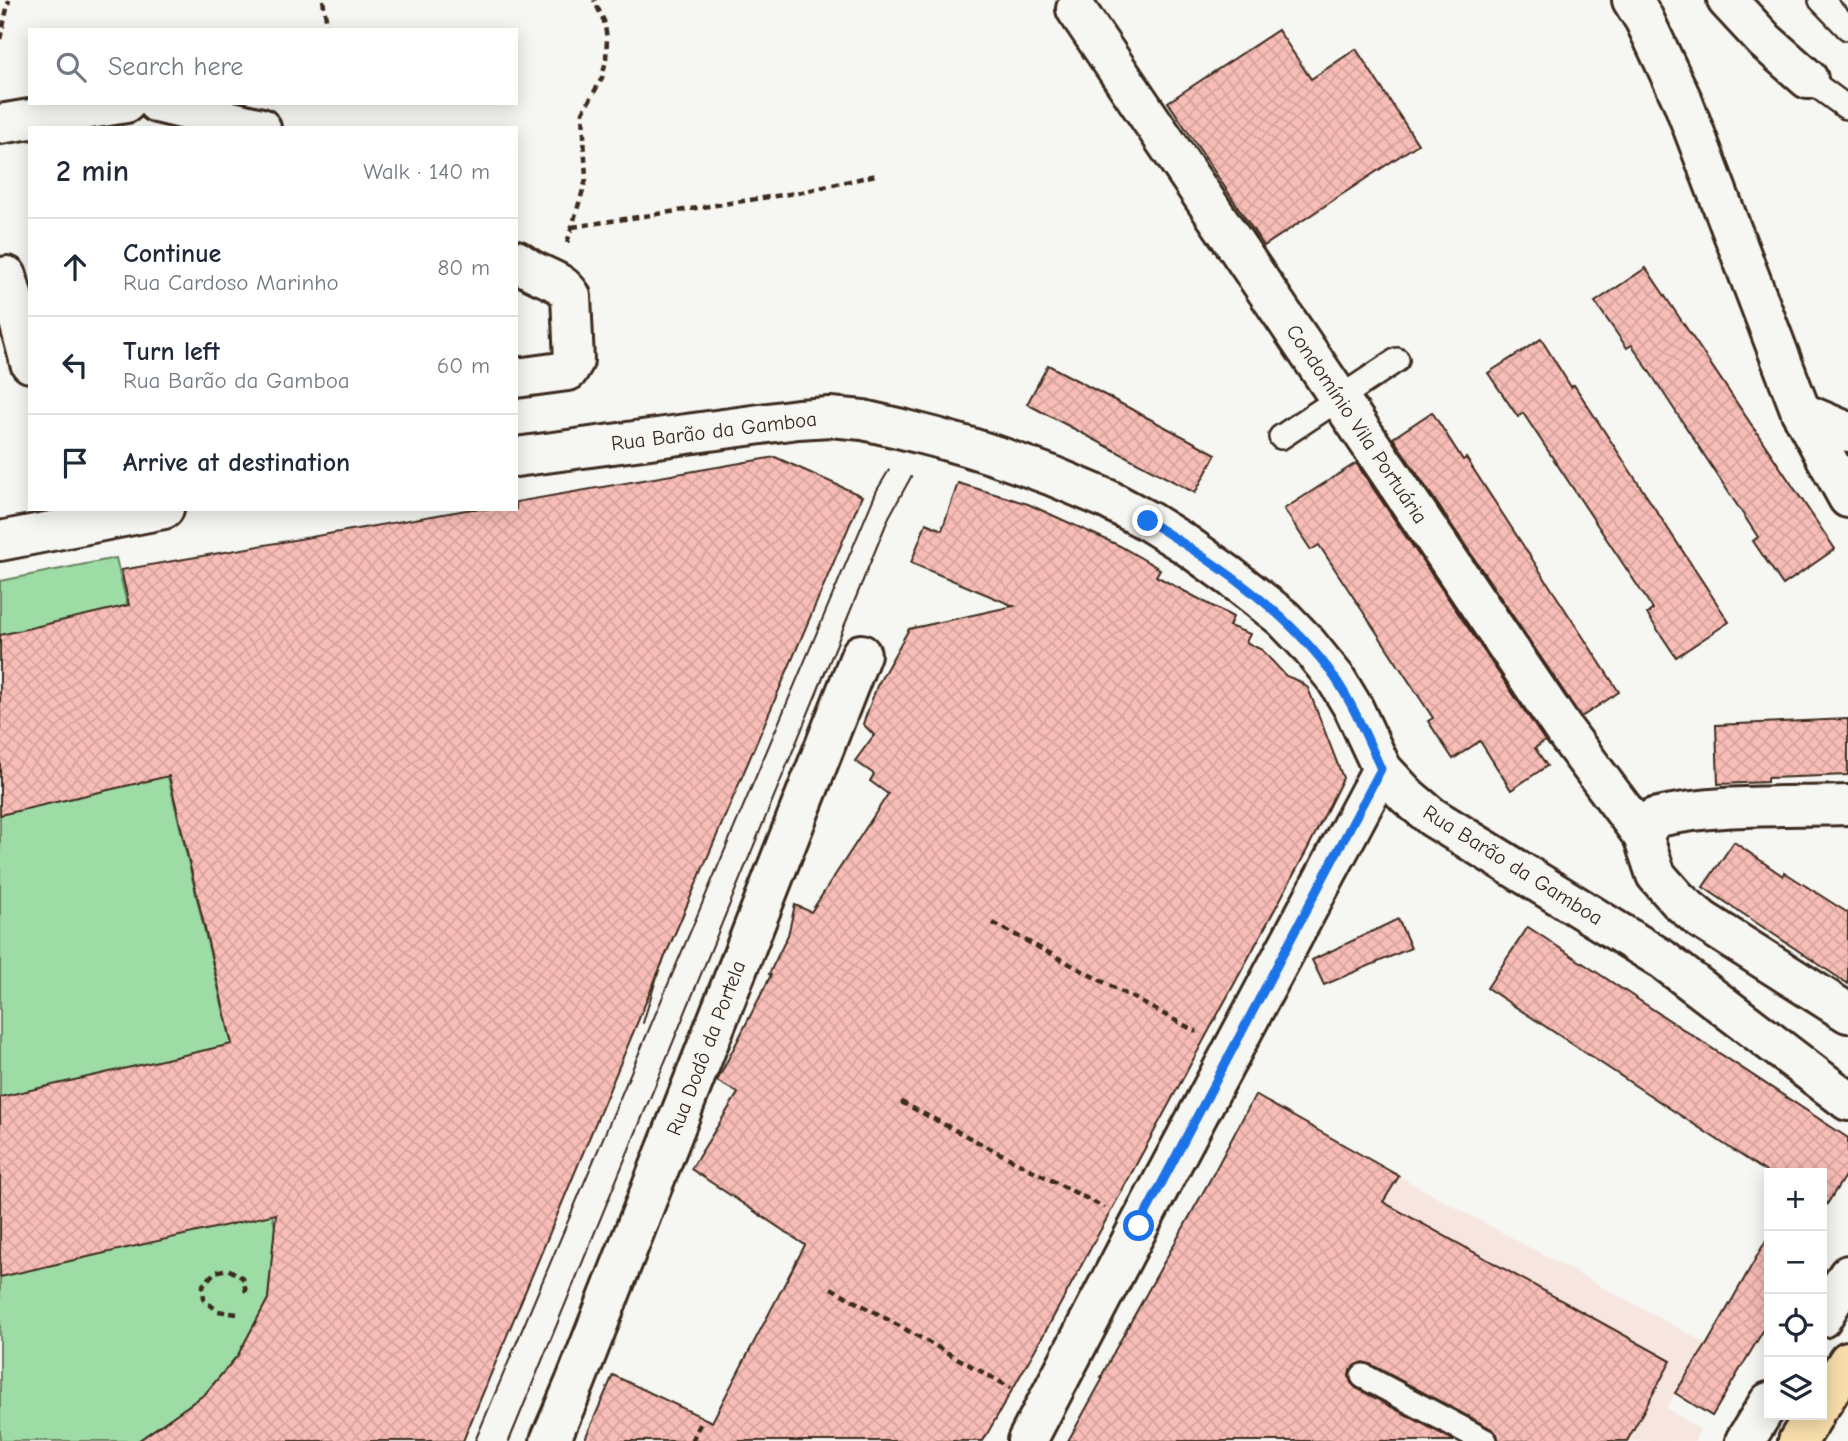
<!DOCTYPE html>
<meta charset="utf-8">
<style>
:root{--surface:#fff;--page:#f2f2f3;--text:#1f2937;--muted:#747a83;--line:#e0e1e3}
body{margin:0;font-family:"Comic Neue",sans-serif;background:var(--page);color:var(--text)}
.controls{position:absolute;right:21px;bottom:21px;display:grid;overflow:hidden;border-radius:0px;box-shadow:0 4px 18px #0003}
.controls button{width:63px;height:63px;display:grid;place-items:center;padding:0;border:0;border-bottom:2px solid var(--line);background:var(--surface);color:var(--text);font:35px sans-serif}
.stop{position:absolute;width:21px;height:21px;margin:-16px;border:5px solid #1a73e8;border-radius:50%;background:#fff}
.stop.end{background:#1a73e8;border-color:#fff;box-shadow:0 2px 7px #0008}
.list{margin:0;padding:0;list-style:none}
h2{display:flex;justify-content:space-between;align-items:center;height:91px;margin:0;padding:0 28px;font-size:30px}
h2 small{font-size:23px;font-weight:400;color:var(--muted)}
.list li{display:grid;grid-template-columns:46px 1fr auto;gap:21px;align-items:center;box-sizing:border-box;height:98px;padding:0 28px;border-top:2px solid var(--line)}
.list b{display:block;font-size:26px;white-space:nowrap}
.list p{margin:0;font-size:23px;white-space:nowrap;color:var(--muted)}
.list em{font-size:23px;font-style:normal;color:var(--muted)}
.icon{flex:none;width:38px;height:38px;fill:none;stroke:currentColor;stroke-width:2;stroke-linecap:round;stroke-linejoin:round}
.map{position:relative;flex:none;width:1848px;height:1441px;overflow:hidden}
.search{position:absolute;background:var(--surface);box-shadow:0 4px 18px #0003;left:28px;top:28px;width:490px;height:77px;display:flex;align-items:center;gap:18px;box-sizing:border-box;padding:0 24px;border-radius:0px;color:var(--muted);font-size:26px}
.panel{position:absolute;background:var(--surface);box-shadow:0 4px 18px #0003;left:28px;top:126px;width:490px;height:385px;border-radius:0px}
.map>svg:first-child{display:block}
</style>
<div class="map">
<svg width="1848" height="1441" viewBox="0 0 1848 1441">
<defs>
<pattern id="building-cross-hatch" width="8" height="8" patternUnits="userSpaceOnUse" patternTransform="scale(1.75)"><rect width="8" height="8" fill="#f9bdb7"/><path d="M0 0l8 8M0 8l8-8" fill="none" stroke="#d6a39d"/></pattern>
</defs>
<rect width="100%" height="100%" fill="#f6f6f2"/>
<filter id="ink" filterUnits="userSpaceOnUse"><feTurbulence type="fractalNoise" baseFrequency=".0143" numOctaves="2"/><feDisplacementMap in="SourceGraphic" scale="14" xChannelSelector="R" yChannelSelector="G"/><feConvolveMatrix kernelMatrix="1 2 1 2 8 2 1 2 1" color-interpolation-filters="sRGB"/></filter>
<g filter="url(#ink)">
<!-- built -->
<polygon fill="#f7e5e0" points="1387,1170 1707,1344 1666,1408 1700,1430 1694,1441 1448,1441 1365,1396 1288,1338"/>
<!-- grass -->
<polygon fill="#9ddca5" stroke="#6c8362" stroke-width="2" points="116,558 275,1227 268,1299 238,1355 205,1394 138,1441 0,1441 0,581"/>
<!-- building -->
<g fill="url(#building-cross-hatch)" stroke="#3b2a1e" stroke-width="2">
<polygon points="1278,30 1311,79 1356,49 1418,144 1264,246 1168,102"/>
<polygon points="1646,268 1835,549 1783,585 1753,541 1758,537 1632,345 1627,348 1595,302"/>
<polygon points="1541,339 1571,387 1574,385 1729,622 1676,657 1647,614 1653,609 1523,413 1518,417 1488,373"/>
<polygon points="1048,365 1216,454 1195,493 1027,404"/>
<polygon points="1432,412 1463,460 1466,458 1619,692 1581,717 1393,438"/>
<polygon points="775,457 862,496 658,973 463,1441 138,1441 205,1394 238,1355 268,1299 276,1214 0,1277 0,1097 232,1044 169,776 0,815 0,635 129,605 121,570 472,509 516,509 516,502"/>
<polygon points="1356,463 1545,741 1535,748 1547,766 1511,790 1480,741 1453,759 1428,721 1433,718 1319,545 1311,550 1284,509"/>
<polygon points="958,483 1028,504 1120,546 1160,569 1156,576 1233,617 1229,626 1250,634 1246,642 1262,650 1286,676 1299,681 1308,688 1343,778 1307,850 1049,1325 983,1441 584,1441 613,1375 712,1422 805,1245 691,1169 738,1093 717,1081 771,975 769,974 788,935 795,905 811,912 888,794 870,781 874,774 855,761 874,735 863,724 877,686 909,629 1014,606 911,563 926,523 942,530"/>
<polygon points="1848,719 1848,775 1767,778 1767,782 1718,784 1716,725"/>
<polygon points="1734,842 1783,876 1784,872 1848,913 1848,984 1703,887"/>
<polygon points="1398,919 1411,948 1324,985 1312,960"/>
<polygon points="1528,927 1848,1138 1848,1171 1822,1212 1822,1173 1768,1173 1487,988"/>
<polygon points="1255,1095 1399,1176 1383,1202 1671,1361 1627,1441 1499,1441 1497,1434 1492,1429 1370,1364 1363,1362 1355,1365 1350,1370 1349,1376 1351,1383 1356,1388 1455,1441 1068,1441 1103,1378 1101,1377 1115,1350 1211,1178"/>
<polygon points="1769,1235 1769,1321 1712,1416 1675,1393 1707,1344"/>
</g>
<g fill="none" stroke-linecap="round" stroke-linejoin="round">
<!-- service casing -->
<g stroke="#3b2a1e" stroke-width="28">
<g id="service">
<polyline points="1821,0 1848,28"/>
<polyline points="1808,79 1846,107 1848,105"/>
<polyline points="1281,437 1397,360"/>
<polyline points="1363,1376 1485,1441"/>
</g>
</g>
<!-- minor casing -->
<g stroke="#3b2a1e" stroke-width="44">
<g id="minor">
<polyline points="1632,0 1644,19 1683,102 1801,412 1848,498"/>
<polyline points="1727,0 1765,41 1808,79"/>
<polyline points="1076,9 1563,729 1643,836 1656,875 1679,901 1702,920 1848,1013"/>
<polyline points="157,103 261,128"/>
<polyline points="0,124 126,103"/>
<path d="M516 260C523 265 530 270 537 273 551 280 562 282 571 296L574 361 568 371 516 378"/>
<polyline points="7,276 30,363"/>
<polyline points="1801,412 1848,432"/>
<path d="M1643 836 1654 818C1716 803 1784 807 1848 805"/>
<polyline points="1822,1318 1848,1275"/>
<polyline points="550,1441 575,1383 861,654"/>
<polyline points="1027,1441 1139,1226 1382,769"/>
<polyline points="1745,1441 1769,1402"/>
</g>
</g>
<!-- tertiary casing -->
<g stroke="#3b2a1e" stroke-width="44">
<g id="tertiary">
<polyline points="516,457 798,419 830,417 863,420"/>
<polyline points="1000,457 1050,475 1107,499 1148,521 1185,544 1231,577 1283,618 1306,642 1336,679 1354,709 1382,769 1407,796 1432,817 1662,959 1848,1101"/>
<polyline points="0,541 164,509"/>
</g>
</g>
<!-- primary casing -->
<g stroke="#3b2a1e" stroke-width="44">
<g id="primary">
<polyline points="1822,1403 1848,1361"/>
<polyline points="1798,1441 1814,1415"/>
</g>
</g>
<!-- path -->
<g stroke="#3b2a1e" stroke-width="4.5" stroke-dasharray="7 5" stroke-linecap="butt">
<polyline points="323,0 328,30"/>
<polyline points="0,39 9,0"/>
<polyline points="572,227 802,192 876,175"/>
<polyline points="567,243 586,180 583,112 602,78 606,60 607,38 604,21 594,0"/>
<polyline points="993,923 1197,1032"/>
<polyline points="901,1102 1105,1208"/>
<polyline points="831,1288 1011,1388"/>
<polyline points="237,1314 218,1311 204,1300 203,1285 215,1272 228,1269 243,1278 247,1297"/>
<polyline points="692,1441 700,1424"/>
</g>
<!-- service -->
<use href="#service" stroke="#f6f6f2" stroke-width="23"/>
<!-- minor -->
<use href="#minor" stroke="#f6f6f2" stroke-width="38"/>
<!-- tertiary -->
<use href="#tertiary" stroke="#f6f6f2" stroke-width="38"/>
<!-- primary -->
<use href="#primary" stroke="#f8deab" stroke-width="38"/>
<!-- tram -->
<g stroke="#3b2a1e" stroke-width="2">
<polyline points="643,1023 658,973"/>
<polyline points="475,1441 877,490 889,470"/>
<polyline points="509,1441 889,517 911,477"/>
</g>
<!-- tertiary-bridge casing -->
<g stroke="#3b2a1e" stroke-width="44" stroke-linecap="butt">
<path id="tertiary-bridge" d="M863 420C909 430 955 442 1000 457"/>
</g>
<!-- tertiary-bridge -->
<use href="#tertiary-bridge" stroke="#f6f6f2" stroke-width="38"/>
</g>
</g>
<g fill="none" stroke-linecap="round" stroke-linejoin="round" filter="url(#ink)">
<!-- route -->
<path stroke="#1a73e8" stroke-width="9" d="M1139 1226 1381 769C1367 738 1354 706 1335 678 1288 611 1217 564 1148 521"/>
</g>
<g text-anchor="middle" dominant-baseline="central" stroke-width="6" stroke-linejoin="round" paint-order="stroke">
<!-- street labels -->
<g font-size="21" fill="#3b2a1e" stroke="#f6f6f2">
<text transform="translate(1357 424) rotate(56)">Condomínio Vila Portuária</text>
<text transform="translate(714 431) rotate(-7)">Rua Barão da Gamboa</text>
<text transform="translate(1513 865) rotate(32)">Rua Barão da Gamboa</text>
<text transform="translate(706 1048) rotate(-69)">Rua Dodô da Portela</text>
</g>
</g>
</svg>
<div class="controls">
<button>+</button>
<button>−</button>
<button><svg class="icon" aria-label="locate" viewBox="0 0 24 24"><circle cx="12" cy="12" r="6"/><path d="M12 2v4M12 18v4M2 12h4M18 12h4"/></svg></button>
<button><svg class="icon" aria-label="layers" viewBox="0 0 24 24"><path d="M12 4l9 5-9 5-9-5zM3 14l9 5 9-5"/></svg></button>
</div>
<div class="stop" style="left:1139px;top:1226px"></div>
<div class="stop end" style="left:1148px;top:521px"></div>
<div class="search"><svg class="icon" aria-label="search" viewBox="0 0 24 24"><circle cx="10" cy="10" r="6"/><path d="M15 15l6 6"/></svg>Search here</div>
<section class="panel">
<h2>2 min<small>Walk · 140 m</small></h2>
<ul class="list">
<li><svg class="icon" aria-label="ahead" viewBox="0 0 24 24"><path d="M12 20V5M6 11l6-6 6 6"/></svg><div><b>Continue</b><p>Rua Cardoso Marinho</p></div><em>80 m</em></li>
<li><svg class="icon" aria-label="left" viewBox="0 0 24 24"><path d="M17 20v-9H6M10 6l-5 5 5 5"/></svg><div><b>Turn left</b><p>Rua Barão da Gamboa</p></div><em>60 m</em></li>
<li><svg class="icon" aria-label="arrive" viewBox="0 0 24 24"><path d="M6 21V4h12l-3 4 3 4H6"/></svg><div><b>Arrive at destination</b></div></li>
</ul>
</section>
</div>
